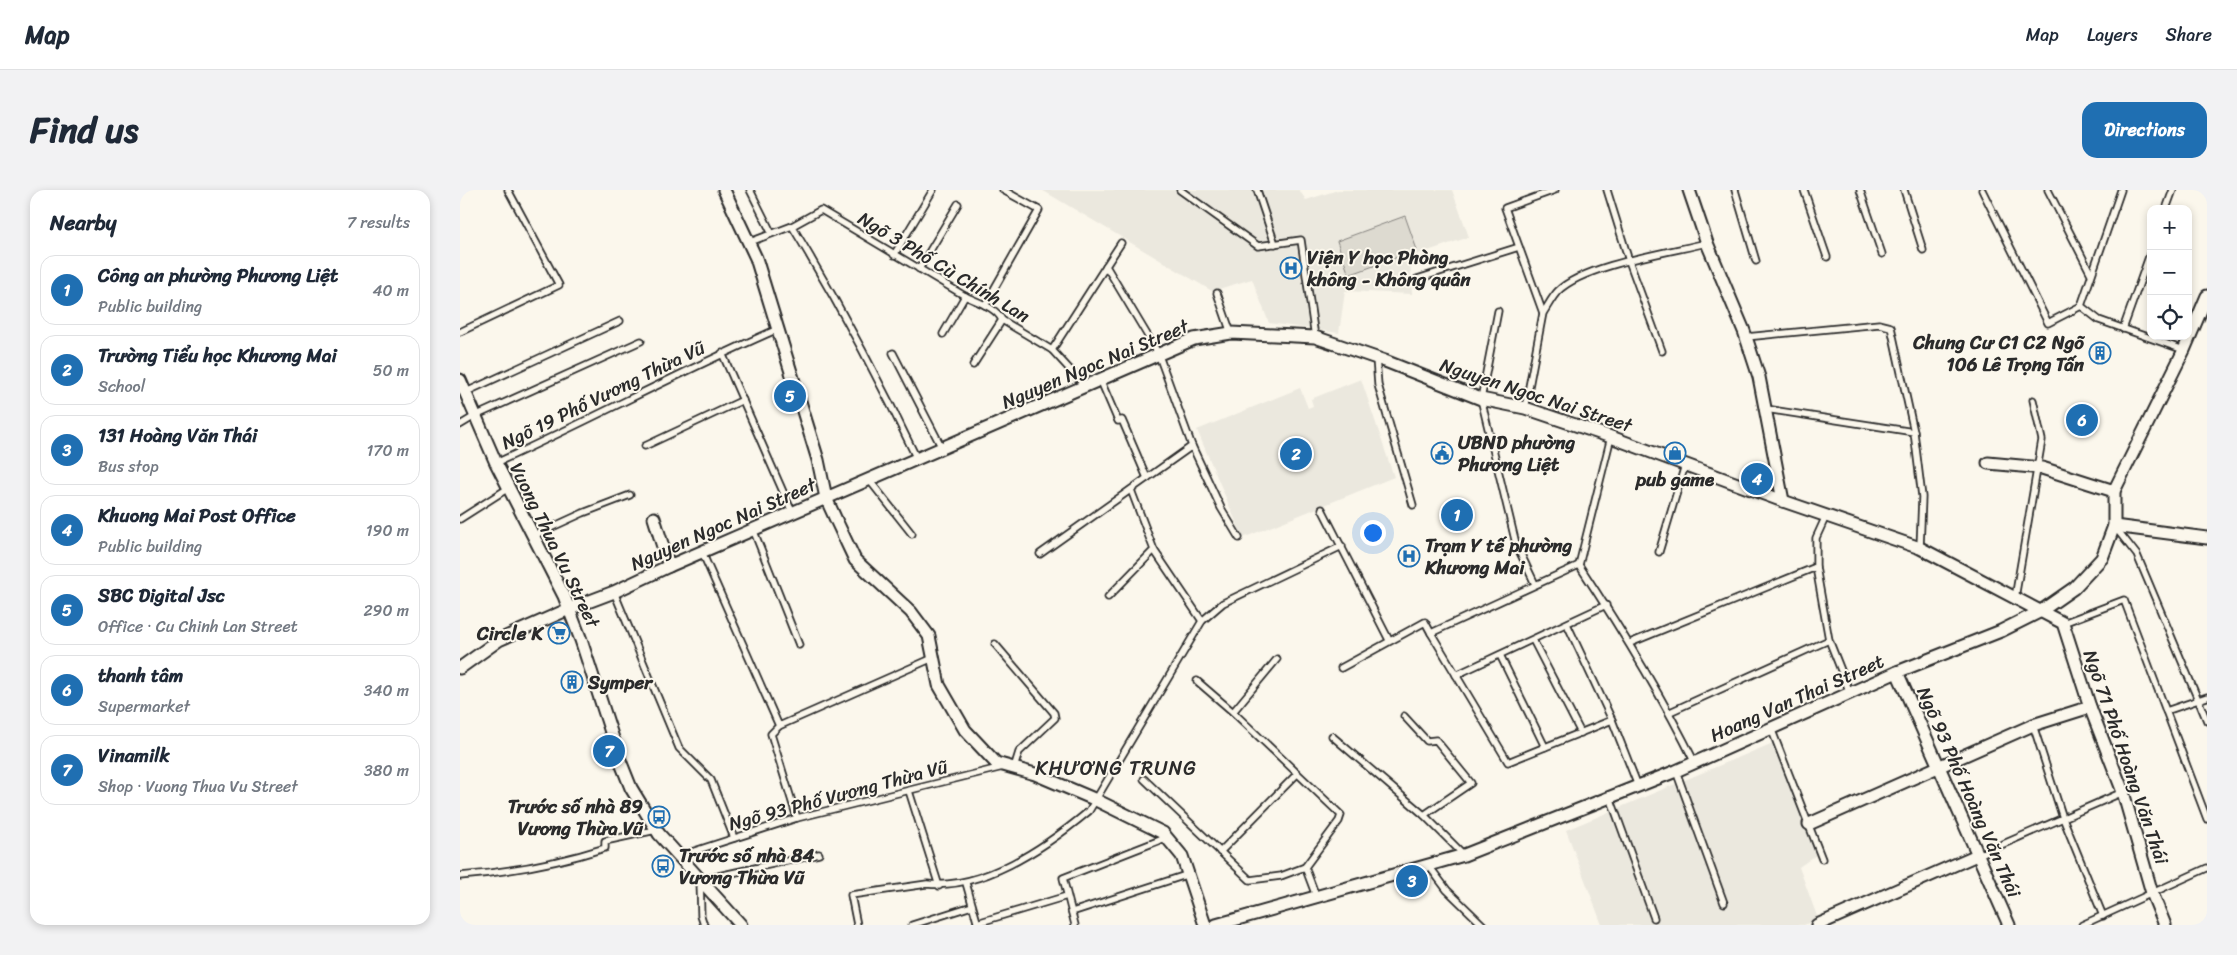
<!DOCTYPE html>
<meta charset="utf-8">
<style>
:root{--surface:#fff;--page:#f2f2f3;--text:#1f2937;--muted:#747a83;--line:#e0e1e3;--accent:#1f6fb2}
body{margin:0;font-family:Sriracha,sans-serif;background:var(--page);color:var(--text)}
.controls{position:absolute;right:15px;top:15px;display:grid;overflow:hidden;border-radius:10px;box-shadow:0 2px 8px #0003}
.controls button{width:45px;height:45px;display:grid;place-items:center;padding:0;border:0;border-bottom:1px solid var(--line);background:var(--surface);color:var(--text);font:25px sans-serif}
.you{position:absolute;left:912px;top:342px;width:18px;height:18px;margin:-12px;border:4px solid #fff;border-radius:50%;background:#1a73e8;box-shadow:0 0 0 8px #1a73e833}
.badge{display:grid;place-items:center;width:32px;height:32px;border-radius:50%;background:var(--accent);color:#fff;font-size:16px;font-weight:700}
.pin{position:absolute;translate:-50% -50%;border:2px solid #fff;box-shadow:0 1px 5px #0006}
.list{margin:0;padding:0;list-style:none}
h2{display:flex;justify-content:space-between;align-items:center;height:65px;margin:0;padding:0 20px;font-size:21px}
h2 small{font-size:16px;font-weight:400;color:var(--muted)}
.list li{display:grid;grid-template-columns:32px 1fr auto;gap:15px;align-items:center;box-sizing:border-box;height:70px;margin:0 10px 10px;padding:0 10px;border:1px solid var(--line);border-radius:15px}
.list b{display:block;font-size:19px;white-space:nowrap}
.list p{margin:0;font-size:16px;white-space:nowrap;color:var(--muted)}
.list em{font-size:16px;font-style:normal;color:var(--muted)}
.icon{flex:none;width:28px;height:28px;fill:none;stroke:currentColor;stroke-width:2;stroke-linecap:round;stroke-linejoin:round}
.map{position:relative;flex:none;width:1747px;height:735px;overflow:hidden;border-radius:15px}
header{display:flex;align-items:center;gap:30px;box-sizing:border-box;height:70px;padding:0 25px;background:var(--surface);border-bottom:1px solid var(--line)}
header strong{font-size:24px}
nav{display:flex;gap:28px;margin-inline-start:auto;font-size:18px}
.intro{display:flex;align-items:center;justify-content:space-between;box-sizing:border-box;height:120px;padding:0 30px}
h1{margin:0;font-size:35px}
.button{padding:12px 22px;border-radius:15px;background:var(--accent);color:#fff;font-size:18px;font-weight:700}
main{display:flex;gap:30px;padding:0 30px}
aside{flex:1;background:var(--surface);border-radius:15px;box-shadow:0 2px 8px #0003}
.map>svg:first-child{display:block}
</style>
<header>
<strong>Map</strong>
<nav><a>Map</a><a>Layers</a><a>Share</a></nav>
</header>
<div class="intro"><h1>Find us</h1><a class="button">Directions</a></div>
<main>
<aside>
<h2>Nearby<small>7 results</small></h2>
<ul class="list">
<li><span class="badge">1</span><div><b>Công an phường Phương Liệt</b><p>Public building</p></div><em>40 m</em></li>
<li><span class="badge">2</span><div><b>Trường Tiểu học Khương Mai</b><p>School</p></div><em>50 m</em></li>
<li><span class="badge">3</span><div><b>131 Hoàng Văn Thái</b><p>Bus stop</p></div><em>170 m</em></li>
<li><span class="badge">4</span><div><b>Khuong Mai Post Office</b><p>Public building</p></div><em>190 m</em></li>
<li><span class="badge">5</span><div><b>SBC Digital Jsc</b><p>Office · Cu Chinh Lan Street</p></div><em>290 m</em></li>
<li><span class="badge">6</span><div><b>thanh tâm</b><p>Supermarket</p></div><em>340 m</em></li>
<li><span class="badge">7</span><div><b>Vinamilk</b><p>Shop · Vuong Thua Vu Street</p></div><em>380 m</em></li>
</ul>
</aside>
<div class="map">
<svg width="1747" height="735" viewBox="0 0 1747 735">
<rect width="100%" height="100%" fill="#fbf7ec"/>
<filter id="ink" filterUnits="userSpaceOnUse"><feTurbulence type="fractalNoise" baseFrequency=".02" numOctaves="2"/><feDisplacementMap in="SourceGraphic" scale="10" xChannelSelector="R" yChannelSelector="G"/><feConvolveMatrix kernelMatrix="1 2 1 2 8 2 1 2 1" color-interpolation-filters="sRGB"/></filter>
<g filter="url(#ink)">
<!-- built -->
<g fill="#ebe8de">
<polygon points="582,0 839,0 846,10 878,0 992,0 1009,47 950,67 952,104 885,101 879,143 809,133 792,89 752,101"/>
<polygon points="901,189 934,287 783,348 737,240 840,198 848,218 853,216 851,209"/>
<polygon points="1313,553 1356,665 1339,677 1358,729 1344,735 1142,735 1106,640"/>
</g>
<!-- green -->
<polygon fill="#dddad0" stroke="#84827e" points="945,26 957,60 889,85 877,51"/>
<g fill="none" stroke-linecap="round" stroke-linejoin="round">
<!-- service casing -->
<g stroke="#2b2b2b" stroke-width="9">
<g id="service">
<polyline points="290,0 311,42"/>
<polyline points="720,0 798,56 841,50 855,147"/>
<polyline points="797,0 815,54"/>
<polyline points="1147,0 1169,71 1202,161"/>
<polyline points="1275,0 1296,71"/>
<polyline points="1344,0 1367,67"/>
<polyline points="1400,0 1422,64"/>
<polyline points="1444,0 1463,60"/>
<polyline points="1522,0 1588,133 1621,116 1661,0"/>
<polyline points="1588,0 1631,84"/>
<polyline points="1706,19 1713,0"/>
<path d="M332 36C378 112 419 189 457 269"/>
<path d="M290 52 332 36 361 20 505 106C517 112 536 117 542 130L592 160 625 196"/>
<polyline points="661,53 646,76 698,163 732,256 761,318 779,348"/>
<polyline points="434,65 473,0"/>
<polyline points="459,79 498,14"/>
<polyline points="957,89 1059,57"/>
<polyline points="757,103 771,143"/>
<polyline points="525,115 579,20 543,0"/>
<polyline points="1621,116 1639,130 1724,160"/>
<polyline points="1038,121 1021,209 1056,354 1075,394"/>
<path d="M1083 123C1088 116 1092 107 1098 101 1124 75 1210 62 1247 53"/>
<polyline points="1663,139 1691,61"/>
<polyline points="0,142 99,95 48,0"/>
<polyline points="483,144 505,106"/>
<polyline points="1286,147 1419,134 1431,137 1454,242 1462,307 1460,358"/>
<polyline points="592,160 646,76"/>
<polyline points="262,163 332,322"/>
<polyline points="433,163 482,258"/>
<polyline points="916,168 918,195 953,315"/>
<polyline points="513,175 542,130"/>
<polyline points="640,189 658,231 662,230 687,288"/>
<polyline points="6,202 160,131"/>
<polyline points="1065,218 1083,123 1045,18 1095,0"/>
<polyline points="1306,219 1454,242"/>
<polyline points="0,235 15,226 181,151"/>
<polyline points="185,256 283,210"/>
<path d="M36 273C131 230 223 180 318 139"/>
<polyline points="410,291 452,344"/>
<polyline points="862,319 929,450"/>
<polyline points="1366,326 1356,348 1356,377 1369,450 1390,503"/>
<polyline points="0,329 50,297"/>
<polyline points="1655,337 1677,365 1747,531"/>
<polyline points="293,339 339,455"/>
<polyline points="75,345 123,323 170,305"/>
<polyline points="694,360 742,431"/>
<polyline points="242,362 319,536"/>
<polyline points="1199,362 1225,275"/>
<polyline points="580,364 732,256"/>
<path d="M1119 375C1161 439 1201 504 1235 573"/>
<polyline points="1119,375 1151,247"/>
<polyline points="154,402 219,558 251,590 274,648"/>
<polyline points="648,407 694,360 671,300"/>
<polyline points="1555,408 1582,250 1573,210"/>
<polyline points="1603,433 1664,410 1747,629"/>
<polyline points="1107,434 1152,530 1178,596"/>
<polyline points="971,443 1048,572 1152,530"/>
<polyline points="1073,450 1121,543"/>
<polyline points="1170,453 1356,377"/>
<polyline points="535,454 594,523 595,528 559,562 554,578"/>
<polyline points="1040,465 1085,557"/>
<polyline points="881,478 965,432 971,443 1119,375"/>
<polyline points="996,485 1146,415"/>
<polyline points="737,491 773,522 881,625 879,631 845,677"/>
<polyline points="1706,521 1747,507"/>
<polyline points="773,522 817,469"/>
<polyline points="1210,522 1369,450"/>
<polyline points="944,526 967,551 976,550 1011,593 964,625"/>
<polyline points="1573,535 1603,628 1643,726"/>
<polyline points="1311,538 1362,669"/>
<polyline points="872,546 964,625 1004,665"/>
<polyline points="1216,581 1264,713"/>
<polyline points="684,589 790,690 821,686 845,677 856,706"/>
<polyline points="449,601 479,696"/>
<polyline points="1150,607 1194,728"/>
<polyline points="337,628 311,544 319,536 473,468"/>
<polyline points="760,662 837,584"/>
<polyline points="1518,665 1663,602"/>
<polyline points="219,666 337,628 543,577"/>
<polyline points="969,676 987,700 1023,735"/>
<path d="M0 686C49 682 98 673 145 658V651L196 640"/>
<polyline points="506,693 518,735"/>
<polyline points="612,722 729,684"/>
<polyline points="517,733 607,706"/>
<polyline points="244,735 241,726 240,690 359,664"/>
<path d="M397 735 391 705 467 694C524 700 587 656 629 621L742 431 763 413 882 356"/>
<polyline points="452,735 512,716"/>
<polyline points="615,735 603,688 708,647"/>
<polyline points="1622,735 1747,678"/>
</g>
</g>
<!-- minor casing -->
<g stroke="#2b2b2b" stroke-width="15">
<g id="minor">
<polyline points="264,0 296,68 358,270 366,308 377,332 395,370 451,422 469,446 479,495 505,540 536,573 575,584 634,609 703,643 722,666 745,735"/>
<polyline points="1229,0 1247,53 1284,141 1299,187 1323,311"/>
<polyline points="0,190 36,273 104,406 121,450 161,573 171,598 199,644 281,735"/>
<polyline points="1528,273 1582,278 1654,301"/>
<polyline points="194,328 209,376"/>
<polyline points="1654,336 1747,348"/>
<polyline points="0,478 39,450 109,419 154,402 209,376 734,149 771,143 855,147 925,171 1021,209 1065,218 1151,247 1323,311 1460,358 1603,433 1630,517 1663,602 1692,703 1705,735"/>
<polyline points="1437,482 1549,735"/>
<polyline points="1349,634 1573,535 1630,517"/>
<polyline points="756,735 1004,665 1216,581 1437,482 1541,441 1581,421 1614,398 1642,368 1654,336 1654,301 1724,160 1747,106"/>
<polyline points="1357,735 1517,665"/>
</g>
</g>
<!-- service -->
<use href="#service" stroke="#fbf7ec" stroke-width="5.5"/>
<!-- minor -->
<use href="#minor" stroke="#fbf7ec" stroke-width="11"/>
</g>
</g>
<!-- icons -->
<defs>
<g id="hospital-ring" transform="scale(1.125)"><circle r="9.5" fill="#fbf7ec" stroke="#1f6fb2" stroke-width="1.5"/><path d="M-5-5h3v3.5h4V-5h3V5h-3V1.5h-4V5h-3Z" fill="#1f6fb2"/></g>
<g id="building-ring" transform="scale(1.125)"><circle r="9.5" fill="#fbf7ec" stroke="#1f6fb2" stroke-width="1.5"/><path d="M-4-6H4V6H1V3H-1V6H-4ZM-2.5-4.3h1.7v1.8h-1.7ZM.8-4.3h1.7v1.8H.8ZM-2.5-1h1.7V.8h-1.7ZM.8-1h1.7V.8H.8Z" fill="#1f6fb2"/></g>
<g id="civic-ring" transform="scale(1.125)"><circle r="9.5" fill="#fbf7ec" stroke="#1f6fb2" stroke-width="1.5"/><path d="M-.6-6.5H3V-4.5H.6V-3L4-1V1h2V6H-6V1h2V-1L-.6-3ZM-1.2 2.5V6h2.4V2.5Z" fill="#1f6fb2"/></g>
<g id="shop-ring" transform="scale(1.125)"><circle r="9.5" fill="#fbf7ec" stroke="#1f6fb2" stroke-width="1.5"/><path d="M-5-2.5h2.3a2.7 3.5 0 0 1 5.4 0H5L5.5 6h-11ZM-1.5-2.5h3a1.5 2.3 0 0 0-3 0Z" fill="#1f6fb2"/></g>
<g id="supermarket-ring" transform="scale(1.125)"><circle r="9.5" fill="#fbf7ec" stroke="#1f6fb2" stroke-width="1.5"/><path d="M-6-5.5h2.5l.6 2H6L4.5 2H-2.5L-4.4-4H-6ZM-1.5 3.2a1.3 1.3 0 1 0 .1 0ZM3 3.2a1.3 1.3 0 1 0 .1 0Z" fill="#1f6fb2"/></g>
<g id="bus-ring" transform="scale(1.125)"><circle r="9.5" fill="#fbf7ec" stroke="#1f6fb2" stroke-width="1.5"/><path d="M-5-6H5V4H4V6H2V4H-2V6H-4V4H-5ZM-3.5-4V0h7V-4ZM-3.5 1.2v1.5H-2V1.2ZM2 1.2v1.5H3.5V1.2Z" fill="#1f6fb2"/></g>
</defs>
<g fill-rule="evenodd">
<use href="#hospital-ring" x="831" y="78"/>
<use href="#building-ring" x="1640" y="163"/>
<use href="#civic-ring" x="982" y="263"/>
<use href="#shop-ring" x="1215" y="263"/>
<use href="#hospital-ring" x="949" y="366"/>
<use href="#supermarket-ring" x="99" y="443"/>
<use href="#building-ring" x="112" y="492"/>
<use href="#bus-ring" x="199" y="627"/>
<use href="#bus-ring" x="203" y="676"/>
</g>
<g text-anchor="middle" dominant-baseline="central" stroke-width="4" stroke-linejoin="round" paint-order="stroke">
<!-- poi labels -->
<g font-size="19" font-weight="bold" fill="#2b2b2b" stroke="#fbf7ec" text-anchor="start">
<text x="847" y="67">Viện Y học Phòng<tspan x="847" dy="22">không - Không quân</tspan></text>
<text x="1624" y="152" text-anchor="end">Chung Cư C1 C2 Ngõ<tspan x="1624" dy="22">106 Lê Trọng Tấn</tspan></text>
<text x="998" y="252">UBND phường<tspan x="998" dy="22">Phương Liệt</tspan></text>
<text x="1215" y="289" text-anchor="middle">pub game</text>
<text x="965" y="355">Trạm Y tế phường<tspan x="965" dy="22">Khương Mai</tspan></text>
<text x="83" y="443" text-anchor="end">Circle K</text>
<text x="128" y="492">Symper</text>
<text x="183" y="616" text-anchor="end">Trước số nhà 89<tspan x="183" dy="22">Vương Thừa Vũ</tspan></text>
<text x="219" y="665">Trước số nhà 84<tspan x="219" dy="22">Vương Thừa Vũ</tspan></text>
</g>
<!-- street labels -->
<g font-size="19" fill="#2b2b2b" stroke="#fbf7ec">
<text transform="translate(484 77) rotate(31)">Ngõ 3 Phố Cù Chính Lan</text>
<text transform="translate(635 174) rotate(-23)">Nguyen Ngoc Nai Street</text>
<text transform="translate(143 205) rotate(-26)">Ngõ 19 Phố Vương Thừa Vũ</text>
<text transform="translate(1076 205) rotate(18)">Nguyen Ngoc Nai Street</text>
<text transform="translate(263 334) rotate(-24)">Nguyen Ngoc Nai Street</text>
<text transform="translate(95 355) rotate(64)">Vuong Thua Vu Street</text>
<text transform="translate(1337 508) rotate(-24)">Hoang Van Thai Street</text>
<text transform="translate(1666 567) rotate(71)">Ngõ 71 Phố Hoàng Văn Thái</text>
<text transform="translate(1509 602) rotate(66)">Ngõ 93 Phố Hoàng Văn Thái</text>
<text transform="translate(378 605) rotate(-15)">Ngõ 93 Phố Vương Thừa Vũ</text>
</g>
<!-- neighbourhood labels -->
<g font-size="20" letter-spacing="1" fill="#2b2b2b" stroke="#fbf7ec">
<text x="656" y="578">KHƯƠNG TRUNG</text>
</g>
</g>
</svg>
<div class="controls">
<button>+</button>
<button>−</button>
<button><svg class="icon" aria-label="locate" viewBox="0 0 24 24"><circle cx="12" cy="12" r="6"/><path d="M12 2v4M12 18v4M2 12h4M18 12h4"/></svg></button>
</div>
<div class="you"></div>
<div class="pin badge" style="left:997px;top:325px">1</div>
<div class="pin badge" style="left:836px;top:264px">2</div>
<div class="pin badge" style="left:952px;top:691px">3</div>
<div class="pin badge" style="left:1297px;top:289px">4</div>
<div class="pin badge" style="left:330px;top:206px">5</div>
<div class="pin badge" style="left:1622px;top:230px">6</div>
<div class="pin badge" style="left:149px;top:561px">7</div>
</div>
</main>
